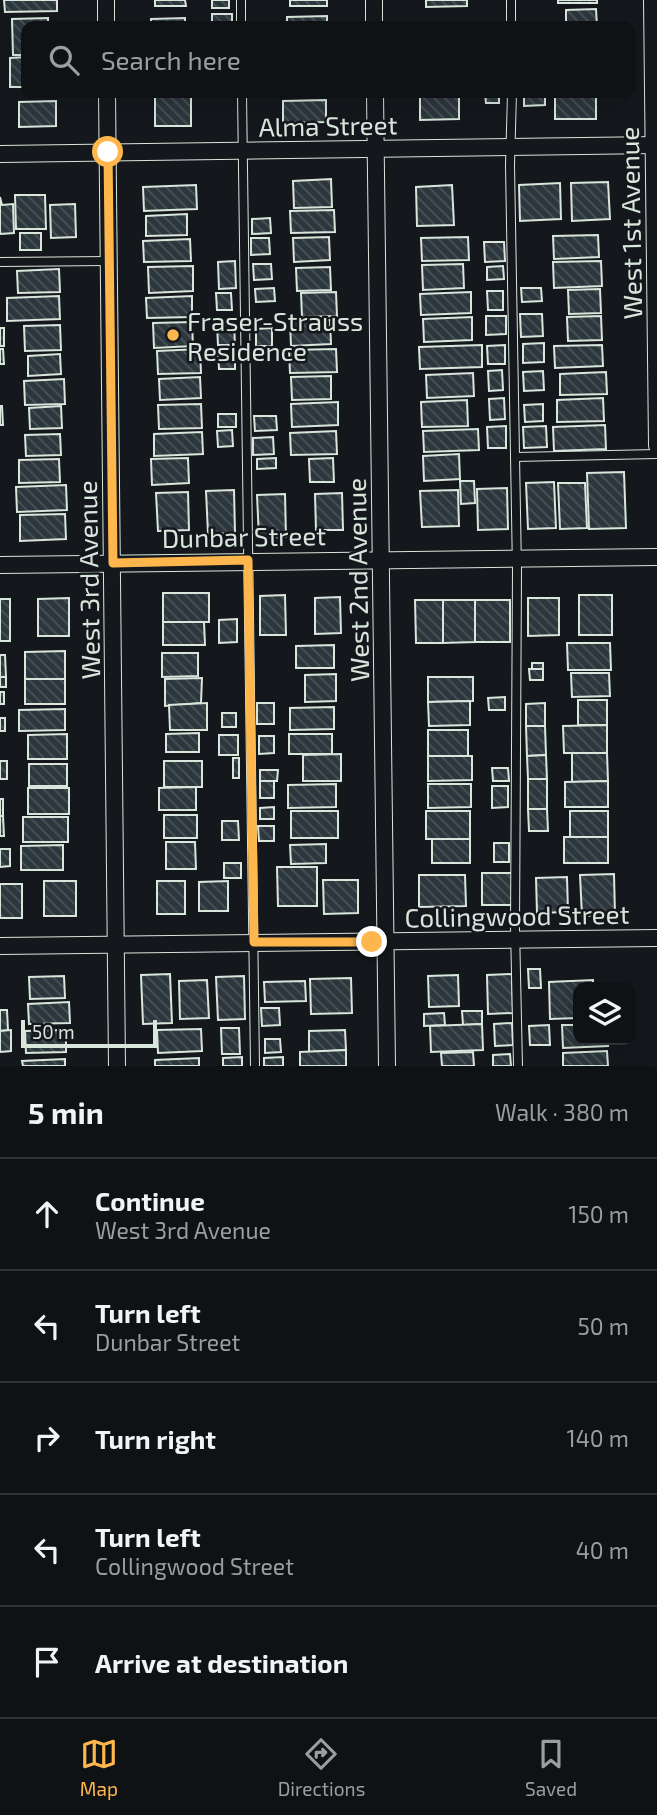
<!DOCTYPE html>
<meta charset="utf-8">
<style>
:root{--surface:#0f1215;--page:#181b1e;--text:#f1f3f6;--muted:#9b9ea0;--line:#2f3234;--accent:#ffb74d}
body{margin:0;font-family:"Exo 2",sans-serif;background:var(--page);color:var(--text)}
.controls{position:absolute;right:21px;bottom:21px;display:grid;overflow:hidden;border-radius:14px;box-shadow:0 7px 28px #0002}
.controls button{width:63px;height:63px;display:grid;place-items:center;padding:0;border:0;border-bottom:2px solid var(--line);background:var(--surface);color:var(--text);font:35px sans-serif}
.scale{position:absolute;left:21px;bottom:18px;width:136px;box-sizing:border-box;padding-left:7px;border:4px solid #d8e6dc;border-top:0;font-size:19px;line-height:24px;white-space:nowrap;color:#d8e6dc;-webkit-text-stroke:5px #14181c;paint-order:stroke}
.stop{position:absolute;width:21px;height:21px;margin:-16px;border:5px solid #ffb74d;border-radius:50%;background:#fff}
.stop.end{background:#ffb74d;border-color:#fff;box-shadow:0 2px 7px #0008}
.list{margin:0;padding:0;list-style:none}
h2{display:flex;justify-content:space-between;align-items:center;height:91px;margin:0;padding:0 28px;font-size:30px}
h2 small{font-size:23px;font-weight:400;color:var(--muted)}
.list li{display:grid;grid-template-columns:46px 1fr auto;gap:21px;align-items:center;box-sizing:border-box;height:112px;padding:0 28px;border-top:2px solid var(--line)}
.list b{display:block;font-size:26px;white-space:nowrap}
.list p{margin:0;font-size:23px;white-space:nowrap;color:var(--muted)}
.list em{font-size:23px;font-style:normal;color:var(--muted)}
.icon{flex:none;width:38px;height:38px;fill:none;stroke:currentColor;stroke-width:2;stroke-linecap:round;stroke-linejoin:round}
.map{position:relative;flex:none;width:657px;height:1066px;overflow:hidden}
.search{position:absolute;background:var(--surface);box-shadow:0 7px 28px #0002;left:21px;right:21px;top:21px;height:77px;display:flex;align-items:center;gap:18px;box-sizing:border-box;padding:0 24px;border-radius:14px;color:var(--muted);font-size:26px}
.sheet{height:651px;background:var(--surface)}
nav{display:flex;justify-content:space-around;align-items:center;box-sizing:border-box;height:98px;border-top:2px solid var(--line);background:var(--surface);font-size:19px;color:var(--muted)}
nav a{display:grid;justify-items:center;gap:4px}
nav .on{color:var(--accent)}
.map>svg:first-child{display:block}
</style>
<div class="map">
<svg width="657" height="1066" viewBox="0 0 657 1066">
<defs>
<pattern id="building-back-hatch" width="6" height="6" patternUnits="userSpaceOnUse" patternTransform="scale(1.75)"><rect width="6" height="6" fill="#2c363c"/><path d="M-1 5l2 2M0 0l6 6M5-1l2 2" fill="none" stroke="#4a5358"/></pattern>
</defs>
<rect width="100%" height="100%" fill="#14181c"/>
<!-- building -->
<g fill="url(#building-back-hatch)" stroke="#d8e6dc" stroke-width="2">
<polygon points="4,0 57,0 57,11 5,12"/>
<polygon points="155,0 185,0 186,6 155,6"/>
<rect x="212" y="0" width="17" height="8"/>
<rect x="290" y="0" width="37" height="6"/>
<polygon points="426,0 467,0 467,6 426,7"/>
<rect x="558" y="0" width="39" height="3"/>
<polygon points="596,9 597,26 566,26 566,10"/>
<rect x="212" y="14" width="20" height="12"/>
<polygon points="327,16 327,26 287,26 287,17"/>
<polygon points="48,18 48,26 26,26 26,55 13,55 12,19"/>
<polygon points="185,18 185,26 151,26 151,19"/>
<polygon points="458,22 458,26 422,26 422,23"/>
<polygon points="26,57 26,87 10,87 10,58"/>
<polygon points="420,93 459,93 459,119 420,120"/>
<polygon points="485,93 499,93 499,103 486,103"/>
<polygon points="524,93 545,93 545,105 524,106"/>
<polygon points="596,93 596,119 555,119 555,94"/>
<rect x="155" y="96" width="36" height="30"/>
<polygon points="326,100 326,122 283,123 283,101"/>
<polygon points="56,101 56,126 19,127 19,102"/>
<polygon points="331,179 332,207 294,208 293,181"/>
<polygon points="608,182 610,219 572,221 571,183"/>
<polygon points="560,183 561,219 520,221 519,185"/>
<polygon points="196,185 197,209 144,211 143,187"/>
<polygon points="452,185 454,225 417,226 416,187"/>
<polygon points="15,195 45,195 46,229 16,229"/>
<polygon points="0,197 2,205 13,204 14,233 0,234"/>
<polygon points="75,204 76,237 51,238 50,205"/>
<polygon points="334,210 335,232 291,233 290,211"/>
<polygon points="187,214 187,235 146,236 146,216"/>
<polygon points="270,218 271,233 252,234 252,219"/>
<rect x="20" y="233" width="21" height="17"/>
<polygon points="598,235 599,257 554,259 553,236"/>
<polygon points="329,237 330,260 294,262 293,238"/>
<polygon points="468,237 469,260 422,261 421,238"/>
<polygon points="251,238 269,238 270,254 251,255"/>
<polygon points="190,239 191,261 144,262 143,241"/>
<polygon points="484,242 504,242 505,261 485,262"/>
<polygon points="235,261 236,288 219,289 218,262"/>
<polygon points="601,261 602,286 554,288 553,262"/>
<polygon points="253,264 271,264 272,279 254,280"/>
<polygon points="463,264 464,288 423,290 422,265"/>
<polygon points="193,266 193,291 149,293 148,267"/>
<polygon points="503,266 504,279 487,280 487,267"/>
<polygon points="330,267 331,290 297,291 296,268"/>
<polygon points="59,269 60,292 18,293 17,271"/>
<polygon points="274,288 275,301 256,302 255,289"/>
<polygon points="521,288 541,288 542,301 522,302"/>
<polygon points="600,289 601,313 569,314 568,290"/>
<polygon points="487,291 503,291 503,310 488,310"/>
<polygon points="336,292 337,316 302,317 301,293"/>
<polygon points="471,292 471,313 421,315 420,294"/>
<polygon points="216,293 231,293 232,310 217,310"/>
<polygon points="59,296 60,319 7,321 7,298"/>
<polygon points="192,296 192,317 147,318 146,298"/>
<polygon points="520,314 542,314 543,336 521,337"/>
<polygon points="486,316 506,316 506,334 486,335"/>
<polygon points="601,316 602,340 568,341 567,317"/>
<polygon points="472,317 472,340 424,342 423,319"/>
<polygon points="330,320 331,344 291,346 290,321"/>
<polygon points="192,322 193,346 154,348 153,323"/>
<polygon points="234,324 235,345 218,345 217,325"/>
<polygon points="60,325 61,350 25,351 24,326"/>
<rect x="0" y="328" width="4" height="18"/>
<polygon points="272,328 272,346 256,346 256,329"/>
<polygon points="544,343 544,362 523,363 523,344"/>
<polygon points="482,345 482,367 420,369 419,347"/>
<polygon points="505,345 505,364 488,364 487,346"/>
<polygon points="602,345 603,366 555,368 554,346"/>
<polygon points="0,349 3,349 4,364 0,364"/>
<polygon points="200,349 201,373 158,374 157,351"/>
<polygon points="336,349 337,372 290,373 289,350"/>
<polygon points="235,350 235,369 219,369 218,351"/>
<polygon points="60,354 61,374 28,376 28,356"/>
<polygon points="502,370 503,390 489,391 488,371"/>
<polygon points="543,371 544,390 524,391 523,372"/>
<polygon points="606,372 607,394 560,395 560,374"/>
<polygon points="473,373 474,396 427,398 426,375"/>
<polygon points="331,376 331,399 292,400 291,377"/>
<polygon points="200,377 201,398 160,400 159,379"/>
<polygon points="64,379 65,404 25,405 24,381"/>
<polygon points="504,398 505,419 490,420 489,399"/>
<polygon points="603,398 604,421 557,422 557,400"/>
<polygon points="467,400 468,426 422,427 421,402"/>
<polygon points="338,402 338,425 292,427 291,404"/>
<polygon points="201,404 202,428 159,429 158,405"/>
<polygon points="543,404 543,421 525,422 524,405"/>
<polygon points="0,406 2,406 3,425 0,425"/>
<polygon points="61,406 62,428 30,429 29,408"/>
<rect x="218" y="414" width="18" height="13"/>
<polygon points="254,416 276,416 277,430 255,431"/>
<polygon points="605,425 606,449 554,451 553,427"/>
<polygon points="506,426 506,448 488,448 487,427"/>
<polygon points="546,426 547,447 524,448 523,427"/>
<polygon points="478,429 479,450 424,452 423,431"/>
<polygon points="232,430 233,446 218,447 217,431"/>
<polygon points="336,431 337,454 291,455 290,433"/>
<polygon points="202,432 203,454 154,456 154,434"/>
<polygon points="60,434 61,455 26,456 25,435"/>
<polygon points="273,437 274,454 253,455 253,438"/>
<polygon points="459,454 460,479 424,481 423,456"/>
<polygon points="188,458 189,483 152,485 151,459"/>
<polygon points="276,458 276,468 257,469 257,459"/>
<polygon points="333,458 334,482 310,482 309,459"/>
<polygon points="59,459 60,482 19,483 19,460"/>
<polygon points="624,472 626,528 589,529 587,473"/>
<polygon points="460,481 474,481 475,503 461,504"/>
<polygon points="554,482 556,528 528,529 526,483"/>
<polygon points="558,483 585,483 587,528 560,529"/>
<polygon points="66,485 67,510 17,512 16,487"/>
<polygon points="507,488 508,529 478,530 477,489"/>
<polygon points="234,490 235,533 208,534 206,491"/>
<polygon points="458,490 459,526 422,527 420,491"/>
<polygon points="188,492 189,530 158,531 156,493"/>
<polygon points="342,493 343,530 316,530 315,494"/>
<polygon points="285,494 286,537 259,538 257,495"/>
<polygon points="65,514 66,539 20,541 20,515"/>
<rect x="163" y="593" width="46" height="29"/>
<polygon points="285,595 286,635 260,635 260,596"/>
<rect x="579" y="595" width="33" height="40"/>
<polygon points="340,597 341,633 315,634 315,598"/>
<polygon points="69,598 69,636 38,636 38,599"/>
<polygon points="528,598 559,598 559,635 528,636"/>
<rect x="0" y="599" width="10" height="42"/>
<polygon points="415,600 443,600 443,643 416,643"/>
<polygon points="443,600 475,600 475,642 443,643"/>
<rect x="475" y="600" width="35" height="42"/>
<polygon points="237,619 237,642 219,643 219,620"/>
<polygon points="163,622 204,622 205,645 163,645"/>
<polygon points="567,643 610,643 611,670 568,670"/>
<polygon points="334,645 334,668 296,668 296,646"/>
<polygon points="65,651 65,679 25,679 25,652"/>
<polygon points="162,653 198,653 198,676 162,677"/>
<polygon points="0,655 5,655 6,677 0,677"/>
<rect x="532" y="663" width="11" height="6"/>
<polygon points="529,669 543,669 543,680 530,680"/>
<polygon points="571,673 609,673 610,696 572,697"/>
<polygon points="336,674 336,701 305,702 305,675"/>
<rect x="0" y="677" width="6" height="10"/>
<polygon points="428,677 473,677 473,701 428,702"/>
<polygon points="202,678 201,703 165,706 165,679"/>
<rect x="25" y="679" width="40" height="25"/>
<rect x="0" y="692" width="4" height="12"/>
<polygon points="505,697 505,710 489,710 488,698"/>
<rect x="578" y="700" width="29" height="25"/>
<polygon points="470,701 470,725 429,726 428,702"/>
<polygon points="207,703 207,730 170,730 169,705"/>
<rect x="257" y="703" width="17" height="21"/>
<polygon points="545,703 545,726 526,726 526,704"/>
<polygon points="334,707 334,729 290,730 290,708"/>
<polygon points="65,709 65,730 19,731 19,710"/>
<rect x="222" y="713" width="14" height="14"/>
<rect x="0" y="718" width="5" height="13"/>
<polygon points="607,725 607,753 564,753 563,726"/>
<polygon points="526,726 545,726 546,755 527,756"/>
<rect x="428" y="730" width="40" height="26"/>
<polygon points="199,733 199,752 166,752 166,734"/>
<polygon points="67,734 67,759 28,759 28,735"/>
<rect x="289" y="734" width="43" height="20"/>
<rect x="219" y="735" width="19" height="20"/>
<polygon points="259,736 274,736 274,753 259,754"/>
<polygon points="572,753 607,753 608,781 572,782"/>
<polygon points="341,754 341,781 303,781 303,755"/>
<polygon points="546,755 547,779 528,779 527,756"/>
<polygon points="428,756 472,756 472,780 428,781"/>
<rect x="233" y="758" width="6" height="20"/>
<rect x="0" y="761" width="7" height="18"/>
<rect x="164" y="761" width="38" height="26"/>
<rect x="29" y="764" width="38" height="22"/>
<polygon points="492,768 508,768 509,781 493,781"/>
<polygon points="260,770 278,770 277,781 260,781"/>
<rect x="528" y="779" width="19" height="30"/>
<rect x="260" y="781" width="14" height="17"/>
<polygon points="608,781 608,807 565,807 565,782"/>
<polygon points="336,784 336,807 288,808 288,785"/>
<polygon points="428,784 471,784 471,807 428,808"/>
<polygon points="492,786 508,786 508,807 492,808"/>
<polygon points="196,787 196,810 159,810 159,788"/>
<rect x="28" y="788" width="41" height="26"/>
<rect x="0" y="799" width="3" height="17"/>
<polygon points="274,807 274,819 260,819 260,808"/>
<polygon points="528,809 547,809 548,831 529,831"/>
<rect x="291" y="811" width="47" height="27"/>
<rect x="426" y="811" width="44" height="28"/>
<rect x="570" y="811" width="38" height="26"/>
<rect x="164" y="815" width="33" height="23"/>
<polygon points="0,816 3,816 4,836 0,836"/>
<rect x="23" y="817" width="45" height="25"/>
<polygon points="222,821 238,821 239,840 222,840"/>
<polygon points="258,826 274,826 274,841 259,841"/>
<rect x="564" y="837" width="44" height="26"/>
<rect x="432" y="839" width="38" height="24"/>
<polygon points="166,842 195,842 196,869 166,869"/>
<rect x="494" y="843" width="15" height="19"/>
<polygon points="326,844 326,863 291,864 290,845"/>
<polygon points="63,845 63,870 21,870 21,846"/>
<polygon points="0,849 10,849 10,866 0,867"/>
<rect x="224" y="863" width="17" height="15"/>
<polygon points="277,867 317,867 317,906 278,906"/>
<polygon points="482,873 512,873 513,905 482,905"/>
<polygon points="614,874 615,915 582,916 580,875"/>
<polygon points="419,875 465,875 466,906 419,907"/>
<polygon points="567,877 568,912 537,913 536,878"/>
<polygon points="323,880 358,880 358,913 324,914"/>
<rect x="44" y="881" width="32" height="35"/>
<rect x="157" y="881" width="28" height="33"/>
<polygon points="228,881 228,911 199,911 199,882"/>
<rect x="0" y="884" width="22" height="34"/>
<polygon points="528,969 540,969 541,988 529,988"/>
<polygon points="170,974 172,1023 143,1024 141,975"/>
<polygon points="512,974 513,1013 488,1014 487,975"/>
<polygon points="458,975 459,1006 429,1007 428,976"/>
<polygon points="64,976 65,998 30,999 29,977"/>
<polygon points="244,976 245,1019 218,1020 216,977"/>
<polygon points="351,978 352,1013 311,1014 310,979"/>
<polygon points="207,980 209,1018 180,1019 179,981"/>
<polygon points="593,980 593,987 578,987 578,1018 550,1019 549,982"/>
<polygon points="305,981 306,1001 265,1002 264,982"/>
<polygon points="69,1002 70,1023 29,1024 28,1004"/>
<polygon points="261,1008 279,1008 280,1025 262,1026"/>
<polygon points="0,1010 7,1010 8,1030 0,1031"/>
<polygon points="462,1011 482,1011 482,1024 463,1025"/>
<polygon points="444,1013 445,1025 424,1026 424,1014"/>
<polygon points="512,1023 513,1045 495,1046 494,1024"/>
<polygon points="482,1024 483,1050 431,1052 430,1026"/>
<polygon points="549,1025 550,1045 530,1045 529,1026"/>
<polygon points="562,1025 578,1025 578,1040 607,1040 608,1046 563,1048"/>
<polygon points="221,1028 239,1028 240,1054 222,1054"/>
<polygon points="201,1029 202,1051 158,1053 157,1030"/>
<polygon points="11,1030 11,1051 0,1052 0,1031"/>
<polygon points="66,1030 66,1052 26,1053 25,1031"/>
<polygon points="345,1030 346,1050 309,1052 309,1031"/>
<polygon points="265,1039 280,1039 281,1052 265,1053"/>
<polygon points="346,1050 346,1066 300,1066 300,1052"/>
<polygon points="607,1051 608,1066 563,1066 563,1053"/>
<polygon points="473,1052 474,1066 442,1066 441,1053"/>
<polygon points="510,1054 511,1066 493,1066 493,1055"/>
<polygon points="242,1057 242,1066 223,1066 223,1058"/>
<polygon points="283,1057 283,1066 264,1066 264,1058"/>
<polygon points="199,1058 199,1066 155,1066 155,1060"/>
<polygon points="65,1059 65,1066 23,1066 22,1061"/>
</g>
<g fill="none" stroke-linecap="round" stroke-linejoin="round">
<!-- service casing -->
<g stroke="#d8e6dc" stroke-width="10">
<g id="service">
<polyline points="241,0 241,26"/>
<polyline points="511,0 511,26"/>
<polyline points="242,93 255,1066"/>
<polyline points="512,93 510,165 517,571 515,928 518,1066"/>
<polyline points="0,262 109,261"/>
<polyline points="515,457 657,454"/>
</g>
</g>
<!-- minor casing -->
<g stroke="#d8e6dc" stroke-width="18">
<g id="minor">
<polyline points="106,0 106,26"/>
<polyline points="374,0 374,26"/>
<polyline points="652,0 657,446"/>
<polyline points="107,93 117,1066"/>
<polyline points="375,93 387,1066"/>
<polyline points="0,154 657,145"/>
<polyline points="0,565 657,557"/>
<polyline points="0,946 657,938"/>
</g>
</g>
<!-- service -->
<use href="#service" stroke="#14181c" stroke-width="8"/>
<!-- minor -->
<use href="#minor" stroke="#14181c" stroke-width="16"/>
</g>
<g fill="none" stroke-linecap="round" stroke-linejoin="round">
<!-- route -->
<polyline stroke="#ffb74d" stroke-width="9" points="108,152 113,563 248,560 254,942 372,942"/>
</g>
<!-- markers -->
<circle fill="#ffb74d" stroke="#14181c" stroke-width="2.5" cx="173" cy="335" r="7"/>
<g text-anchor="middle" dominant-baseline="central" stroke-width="5" stroke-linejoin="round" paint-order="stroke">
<!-- street labels -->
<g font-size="26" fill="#d8e6dc" stroke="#14181c">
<text transform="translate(328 125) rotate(-1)">Alma Street</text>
<text transform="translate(630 223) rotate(-91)">West 1st Avenue</text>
<text transform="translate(244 536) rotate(-1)">Dunbar Street</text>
<text transform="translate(88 580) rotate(-91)">West 3rd Avenue</text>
<text transform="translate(357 580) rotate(-91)">West 2nd Avenue</text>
<text transform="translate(517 915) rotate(-1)">Collingwood Street</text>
</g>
<!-- poi labels -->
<g font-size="26" fill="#d8e6dc" stroke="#14181c" text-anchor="start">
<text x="187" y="320">Fraser-Strauss<tspan x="187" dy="30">Residence</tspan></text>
</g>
</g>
</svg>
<div class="controls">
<button><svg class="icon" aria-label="layers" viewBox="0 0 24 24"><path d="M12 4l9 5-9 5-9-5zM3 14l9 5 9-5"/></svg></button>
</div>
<div class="scale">50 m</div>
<div class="stop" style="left:108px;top:152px"></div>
<div class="stop end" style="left:372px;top:942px"></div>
<div class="search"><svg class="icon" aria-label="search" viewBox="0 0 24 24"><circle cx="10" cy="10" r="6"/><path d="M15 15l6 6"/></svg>Search here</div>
</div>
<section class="sheet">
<h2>5 min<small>Walk · 380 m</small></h2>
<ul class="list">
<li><svg class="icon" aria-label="ahead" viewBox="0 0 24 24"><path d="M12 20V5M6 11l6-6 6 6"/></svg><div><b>Continue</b><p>West 3rd Avenue</p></div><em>150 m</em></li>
<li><svg class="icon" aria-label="left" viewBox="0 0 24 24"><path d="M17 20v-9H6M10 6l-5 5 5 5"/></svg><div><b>Turn left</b><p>Dunbar Street</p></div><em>50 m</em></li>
<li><svg class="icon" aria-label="right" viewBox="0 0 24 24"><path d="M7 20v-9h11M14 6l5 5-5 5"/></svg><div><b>Turn right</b></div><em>140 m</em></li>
<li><svg class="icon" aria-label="left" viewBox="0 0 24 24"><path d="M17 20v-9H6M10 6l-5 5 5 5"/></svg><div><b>Turn left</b><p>Collingwood Street</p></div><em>40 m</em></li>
<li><svg class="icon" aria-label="arrive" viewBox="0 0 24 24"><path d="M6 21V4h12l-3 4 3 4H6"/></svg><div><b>Arrive at destination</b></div></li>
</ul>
</section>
<nav>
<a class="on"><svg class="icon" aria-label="map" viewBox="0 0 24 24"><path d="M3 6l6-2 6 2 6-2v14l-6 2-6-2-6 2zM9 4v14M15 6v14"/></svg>Map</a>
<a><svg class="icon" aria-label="directions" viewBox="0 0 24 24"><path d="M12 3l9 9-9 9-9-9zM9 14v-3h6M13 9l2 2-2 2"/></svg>Directions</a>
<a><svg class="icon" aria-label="saved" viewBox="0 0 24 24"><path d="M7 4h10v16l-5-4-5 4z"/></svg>Saved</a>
</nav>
